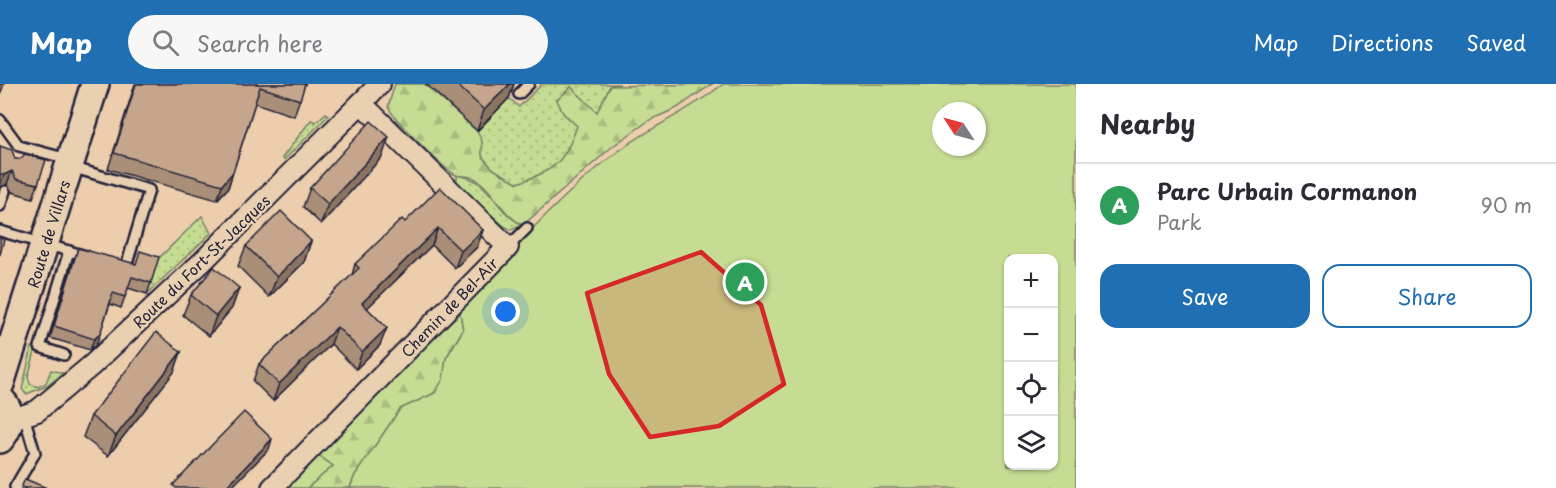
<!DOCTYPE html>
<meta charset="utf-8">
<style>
:root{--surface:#fff;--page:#f7f7f7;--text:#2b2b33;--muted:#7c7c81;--line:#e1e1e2;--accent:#1f6fb2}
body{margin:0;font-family:"Playpen Sans",sans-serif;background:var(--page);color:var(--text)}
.controls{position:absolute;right:18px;bottom:18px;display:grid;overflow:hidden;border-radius:12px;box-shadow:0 2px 4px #0004}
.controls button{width:54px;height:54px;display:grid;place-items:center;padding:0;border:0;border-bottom:2px solid var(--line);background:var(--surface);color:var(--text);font:30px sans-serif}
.compass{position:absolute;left:932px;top:18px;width:54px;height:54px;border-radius:50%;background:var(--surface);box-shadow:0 2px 4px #0004;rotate:306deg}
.you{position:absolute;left:506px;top:228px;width:21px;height:21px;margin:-15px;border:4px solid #fff;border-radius:50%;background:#1a73e8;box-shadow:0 0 0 9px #1a73e833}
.badge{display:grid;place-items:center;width:39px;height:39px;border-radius:50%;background:var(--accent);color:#fff;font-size:20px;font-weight:700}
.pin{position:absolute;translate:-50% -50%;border:3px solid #fff;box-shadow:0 2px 6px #0006}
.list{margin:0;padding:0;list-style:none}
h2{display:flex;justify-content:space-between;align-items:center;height:78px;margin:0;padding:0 24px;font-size:26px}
h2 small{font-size:20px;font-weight:400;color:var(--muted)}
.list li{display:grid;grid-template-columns:39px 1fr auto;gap:18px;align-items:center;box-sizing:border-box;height:84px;padding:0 24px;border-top:2px solid var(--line)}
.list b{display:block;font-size:22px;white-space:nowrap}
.list p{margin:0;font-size:20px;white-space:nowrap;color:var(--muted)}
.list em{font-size:20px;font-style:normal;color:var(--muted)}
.actions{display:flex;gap:12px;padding:18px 24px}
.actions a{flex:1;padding:14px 0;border:2px solid var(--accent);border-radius:18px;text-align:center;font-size:21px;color:var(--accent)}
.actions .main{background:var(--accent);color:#fff}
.icon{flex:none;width:33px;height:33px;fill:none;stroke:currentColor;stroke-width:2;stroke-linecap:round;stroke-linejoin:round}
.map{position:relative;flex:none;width:1076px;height:404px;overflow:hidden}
header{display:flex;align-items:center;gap:36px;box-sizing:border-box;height:84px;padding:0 30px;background:var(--accent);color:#fff}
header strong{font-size:28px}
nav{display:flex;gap:33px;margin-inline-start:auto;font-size:21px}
.search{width:420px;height:54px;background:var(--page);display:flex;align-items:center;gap:15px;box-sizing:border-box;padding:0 21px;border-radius:33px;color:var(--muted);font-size:22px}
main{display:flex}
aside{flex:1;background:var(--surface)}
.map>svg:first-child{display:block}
</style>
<header>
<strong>Map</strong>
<div class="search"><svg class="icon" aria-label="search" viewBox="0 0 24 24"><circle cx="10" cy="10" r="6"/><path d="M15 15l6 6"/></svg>Search here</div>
<nav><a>Map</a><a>Directions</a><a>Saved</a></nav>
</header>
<main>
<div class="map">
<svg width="1076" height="404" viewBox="0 0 1076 404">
<defs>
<pattern id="grass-dots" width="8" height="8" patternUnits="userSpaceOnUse" patternTransform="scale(1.5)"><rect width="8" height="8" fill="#c5dc92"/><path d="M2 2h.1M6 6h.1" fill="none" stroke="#a9bc7f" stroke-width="1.8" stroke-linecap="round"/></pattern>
<pattern id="forest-firs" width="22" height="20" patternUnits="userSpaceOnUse" patternTransform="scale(1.5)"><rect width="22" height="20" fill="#c5dc92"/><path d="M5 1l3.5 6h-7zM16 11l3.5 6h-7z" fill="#a9bc7f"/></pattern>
</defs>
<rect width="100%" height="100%" fill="#eccead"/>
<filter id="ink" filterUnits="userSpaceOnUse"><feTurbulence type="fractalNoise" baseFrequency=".0167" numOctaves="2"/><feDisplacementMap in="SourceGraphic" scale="12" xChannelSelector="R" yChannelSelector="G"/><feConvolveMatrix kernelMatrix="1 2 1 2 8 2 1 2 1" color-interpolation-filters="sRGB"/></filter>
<g filter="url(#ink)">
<!-- grass -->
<g fill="url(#grass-dots)" stroke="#747f66" stroke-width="1.5">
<path d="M542 0H620L610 2 597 29 571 3 563 29 578 42C564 79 555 86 518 99 506 92 487 85 482 71 480 63 480 55 477 47L509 14 519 23Z"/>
<polygon points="326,29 328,32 284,76 282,74 311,36 316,38"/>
<path d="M457 91C492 95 494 128 523 141L511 146 504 142 457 100Z"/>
<polygon points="202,132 211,149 147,210 158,175"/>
<polygon points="32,263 36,264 28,293 30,300 38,303 46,299 51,286 63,289 47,302 26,310 22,305"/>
</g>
<!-- forest -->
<g fill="url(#forest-firs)" stroke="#747f66" stroke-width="1.5">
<path d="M395 0H424L429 4 477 47 482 58V72L493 85 518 99C555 86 564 79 577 42L563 29 557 16 571 3 597 28 610 2 712 0 677 24 650 36 613 62 523 141C500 130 495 106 474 94 468 91 461 93 456 91 444 86 394 35 388 23Z"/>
<polygon points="459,222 463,246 446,274 444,295 435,309 400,325 355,391 350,404 307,404 333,382 318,371"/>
</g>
<!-- park -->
<g fill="#c5dc92" stroke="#747f66" stroke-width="1.5" fill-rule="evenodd">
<path d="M723 0H1076V404H350L355 391 400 325 435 309 443 295 446 274 463 246 459 222C509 170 558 113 616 69 650 43 690 27 723 0ZM941 27H977V63H941ZM1008 174H1054V382H1008Z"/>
<polygon points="318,371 333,382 307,404 282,404"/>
</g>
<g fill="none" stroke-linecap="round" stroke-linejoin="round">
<!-- lane casing -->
<g stroke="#22223b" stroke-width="14">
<g id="lane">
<polyline points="519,10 529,0"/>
<polyline points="0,36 19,62 68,75"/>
<polyline points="71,83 149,106 126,183 122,182"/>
<polyline points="0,122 5,107"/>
<polyline points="0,147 86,172"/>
<polyline points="508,163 527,144"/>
<polyline points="64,271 40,263 69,167"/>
<polyline points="19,404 15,403 35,369 24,332"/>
</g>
</g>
<!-- street casing -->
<g stroke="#22223b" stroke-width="24">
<g id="street">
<polyline points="10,336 37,327 92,281 202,178 380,0"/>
<polyline points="272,404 508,163 361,19"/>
</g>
</g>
<!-- secondary casing -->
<g stroke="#22223b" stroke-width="32">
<g id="secondary">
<polyline points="0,300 95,0"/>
<path d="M0 315C13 328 11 342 0 355"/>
</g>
</g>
<!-- lane -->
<use href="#lane" stroke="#e9d0b1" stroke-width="9"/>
<!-- street -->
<use href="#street" stroke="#e9d0b1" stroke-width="20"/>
<!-- secondary -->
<use href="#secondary" stroke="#e9d0b1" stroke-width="27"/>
</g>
<!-- wall -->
<g fill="#a98f78" stroke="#22223b" stroke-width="1.5">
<polygon points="0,0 4,0 0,11"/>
<polygon points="135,0 305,0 294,32 255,19 228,104 217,116 108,85"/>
<polygon points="426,0 514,0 509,14 477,47"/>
<polygon points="0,62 15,75 38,100 33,114 12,108 7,100 0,104"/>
<polygon points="382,73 321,140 303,123 310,104"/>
<polygon points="405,138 483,146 477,163 455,184 432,161 367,224 380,261 356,285 331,260 273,317 253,297 259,280 352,191 355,180"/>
<polygon points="311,157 304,178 269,213 238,182 246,162"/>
<polygon points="78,164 151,199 147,210 128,204 121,224 110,220 96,261 90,266 50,254"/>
<polygon points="239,204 232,224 209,252 183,231 191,211"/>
<polygon points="181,268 174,288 108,372 83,353 91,332"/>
</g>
<!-- shaded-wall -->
<g fill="#8a7462" stroke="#22223b" stroke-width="1.5">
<polygon points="510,0 514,0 509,14 477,47 484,26"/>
<polygon points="389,53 382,73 321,140 328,120"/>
<polygon points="12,87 7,100 0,104 0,101 4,91"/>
<polygon points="233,88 228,104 217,116 222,101"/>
<polygon points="438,144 432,161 355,236 362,219"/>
<polygon points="483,146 477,163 455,184 461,167"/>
<polygon points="311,157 304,178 269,213 277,193"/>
<polygon points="239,204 232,224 209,252 216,232"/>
<polygon points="337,243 331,260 273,317 279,300"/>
<polygon points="387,244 380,261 356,285 362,268"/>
<polygon points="100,250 96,261 90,266 94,255"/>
<polygon points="181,268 174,288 108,372 116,352"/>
<polygon points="272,355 269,365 231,404 225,404"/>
</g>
<!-- building -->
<g fill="#c5a68c" stroke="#22223b" stroke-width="1.5">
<polygon points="136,0 305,0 300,16 260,3 233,88 222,101 114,69"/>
<polygon points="456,0 510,0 484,26"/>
<polygon points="371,37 389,53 328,120 310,104"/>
<polygon points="0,62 12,66 15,75 20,75 25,70 46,76 38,100 16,95 12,87 4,91 0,90"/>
<polygon points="440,103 483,146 461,167 438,144 362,219 387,244 362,268 337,243 279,300 259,280 359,184 355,180 402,135 405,138"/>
<polygon points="281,127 311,157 277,193 246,162"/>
<polygon points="0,154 4,155 0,171"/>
<polygon points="78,164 136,180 140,167 159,173 151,199 132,193 125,213 113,209 100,250 94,255 54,242"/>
<polygon points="214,183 239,204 216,232 191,211"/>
<polygon points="156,248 181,268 116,352 91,332"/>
<polygon points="244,328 272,355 225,404 176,404 173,401"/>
<polygon points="25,395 47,404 21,404"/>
</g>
</g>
<!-- marked area -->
<path fill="#d62828" fill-opacity="0.2" stroke="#d62828" stroke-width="4.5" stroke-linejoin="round" d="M701 168 761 221 784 300 719 342 650 353 609 290 587 209Z"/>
<g text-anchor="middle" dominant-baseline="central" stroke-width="5" stroke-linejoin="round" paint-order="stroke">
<!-- street labels -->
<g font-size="15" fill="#22223b" stroke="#e9d0b1">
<text transform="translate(48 150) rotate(-73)">Route de Villars</text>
<text transform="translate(201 177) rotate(-44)">Route du Fort-St-Jacques</text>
<text transform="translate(449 223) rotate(-46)">Chemin de Bel-Air</text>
</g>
</g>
</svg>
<div class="controls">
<button>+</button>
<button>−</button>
<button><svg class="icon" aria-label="locate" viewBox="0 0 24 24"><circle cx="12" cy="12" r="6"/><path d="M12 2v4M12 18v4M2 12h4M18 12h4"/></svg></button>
<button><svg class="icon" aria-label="layers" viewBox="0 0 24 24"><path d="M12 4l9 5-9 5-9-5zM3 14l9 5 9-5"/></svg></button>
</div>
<svg class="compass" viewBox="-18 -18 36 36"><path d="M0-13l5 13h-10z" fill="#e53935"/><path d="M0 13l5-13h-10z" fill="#7c7c81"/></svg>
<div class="you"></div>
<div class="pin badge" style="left:745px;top:198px;background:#2e9e5b">A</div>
</div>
<aside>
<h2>Nearby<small></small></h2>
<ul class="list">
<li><span class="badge" style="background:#2e9e5b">A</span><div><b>Parc Urbain Cormanon</b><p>Park</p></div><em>90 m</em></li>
</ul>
<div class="actions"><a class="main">Save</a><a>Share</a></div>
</aside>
</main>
